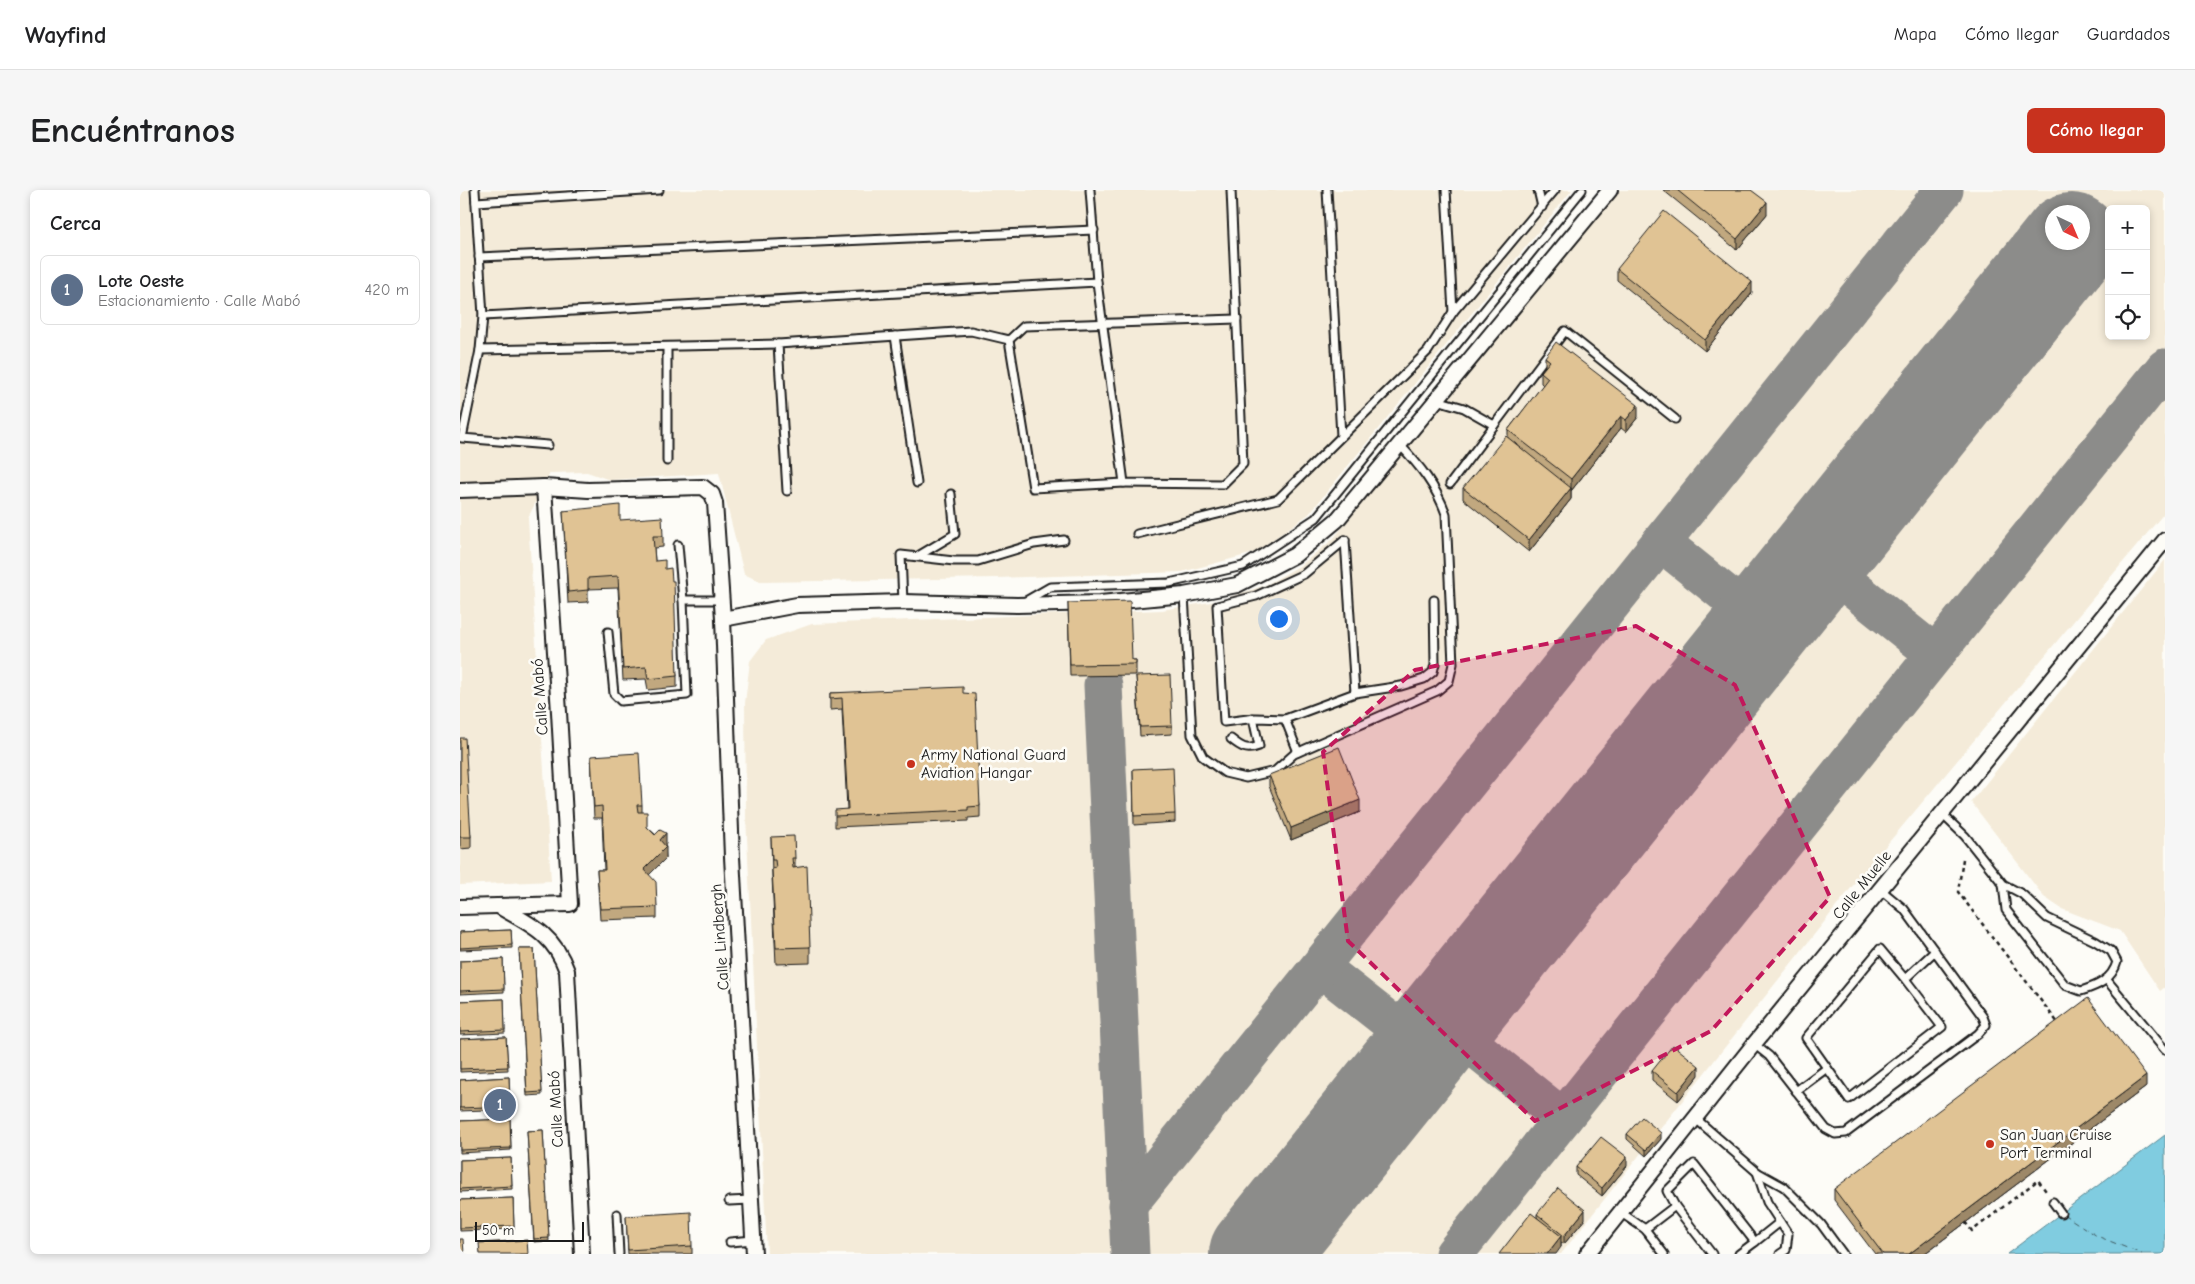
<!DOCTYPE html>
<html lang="es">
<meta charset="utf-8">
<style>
:root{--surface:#fff;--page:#f6f6f6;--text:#202124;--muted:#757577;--line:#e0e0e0;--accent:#c8321e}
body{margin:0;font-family:"Comic Neue",sans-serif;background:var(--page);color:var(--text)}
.controls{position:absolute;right:15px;top:15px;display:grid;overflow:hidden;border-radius:8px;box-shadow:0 2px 8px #0003}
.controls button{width:45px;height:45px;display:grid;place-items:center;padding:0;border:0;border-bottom:1px solid var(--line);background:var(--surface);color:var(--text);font:25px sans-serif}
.compass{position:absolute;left:1585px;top:15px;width:45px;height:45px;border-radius:50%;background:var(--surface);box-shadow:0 2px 8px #0003;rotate:136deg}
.scale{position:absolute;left:15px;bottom:12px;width:109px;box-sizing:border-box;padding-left:5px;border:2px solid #1c1c1c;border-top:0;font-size:14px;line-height:18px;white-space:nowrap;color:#1c1c1c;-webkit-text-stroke:4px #fdfcf7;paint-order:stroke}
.you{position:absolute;left:818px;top:428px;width:18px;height:18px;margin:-12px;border:4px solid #fff;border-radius:50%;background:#1a73e8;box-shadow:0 0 0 8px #1a73e833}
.badge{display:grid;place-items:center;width:32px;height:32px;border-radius:50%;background:var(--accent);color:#fff;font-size:16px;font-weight:700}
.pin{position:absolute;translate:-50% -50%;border:2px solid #fff;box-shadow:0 1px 5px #0006}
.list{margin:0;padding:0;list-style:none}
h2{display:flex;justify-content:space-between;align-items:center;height:65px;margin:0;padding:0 20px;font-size:21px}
h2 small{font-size:16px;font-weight:400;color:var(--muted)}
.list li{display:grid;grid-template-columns:32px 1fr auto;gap:15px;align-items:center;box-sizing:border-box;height:70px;margin:0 10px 10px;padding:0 10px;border:1px solid var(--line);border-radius:8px}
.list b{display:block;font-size:19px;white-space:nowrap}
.list p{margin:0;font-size:16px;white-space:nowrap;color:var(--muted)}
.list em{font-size:16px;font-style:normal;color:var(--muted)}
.icon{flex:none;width:28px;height:28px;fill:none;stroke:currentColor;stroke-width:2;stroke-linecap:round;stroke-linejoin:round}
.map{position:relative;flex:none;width:1705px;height:1064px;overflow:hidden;border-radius:8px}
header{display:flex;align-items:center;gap:30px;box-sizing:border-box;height:70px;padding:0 25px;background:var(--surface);border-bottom:1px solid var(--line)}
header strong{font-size:24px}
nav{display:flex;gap:28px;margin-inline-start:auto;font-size:18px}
.intro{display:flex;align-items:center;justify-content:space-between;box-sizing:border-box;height:120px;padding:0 30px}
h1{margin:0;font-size:35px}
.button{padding:12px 22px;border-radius:8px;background:var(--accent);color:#fff;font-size:18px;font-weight:700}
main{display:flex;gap:30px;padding:0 30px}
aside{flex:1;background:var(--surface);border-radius:8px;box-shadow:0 2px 8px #0003}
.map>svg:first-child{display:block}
</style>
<header>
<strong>Wayfind</strong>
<nav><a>Mapa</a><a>Cómo llegar</a><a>Guardados</a></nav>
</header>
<div class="intro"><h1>Encuéntranos</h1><a class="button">Cómo llegar</a></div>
<main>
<aside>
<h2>Cerca<small></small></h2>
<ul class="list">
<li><span class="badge" style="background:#5c6f8a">1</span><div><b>Lote Oeste</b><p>Estacionamiento · Calle Mabó</p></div><em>420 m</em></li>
</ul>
</aside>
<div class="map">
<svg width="1705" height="1064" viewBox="0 0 1705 1064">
<rect width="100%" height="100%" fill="#fdfcf7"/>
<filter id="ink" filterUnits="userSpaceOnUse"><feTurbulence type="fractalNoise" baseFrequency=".02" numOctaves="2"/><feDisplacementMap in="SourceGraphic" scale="10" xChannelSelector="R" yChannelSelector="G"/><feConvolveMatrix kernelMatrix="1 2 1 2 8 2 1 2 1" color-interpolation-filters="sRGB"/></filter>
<g filter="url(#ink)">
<!-- built -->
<g fill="#f4ebd9" fill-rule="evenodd">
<polygon points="0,0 1112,0 849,324 794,363 722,382 537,388 301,392 284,384 259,283 150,290 127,282 90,283 68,328 91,691 0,695"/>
<path d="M1156 0H1705V322L1399 688 1101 1064H307L286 626 285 513 290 471 306 450 352 434 702 420 757 411 806 395 841 375 873 349ZM1649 19H1686V146H1649ZM1592 22H1622V52H1592Z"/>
<polygon points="1705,370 1705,797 1700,801 1660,741 1602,719 1584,707 1511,612"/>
</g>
<!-- water -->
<polygon fill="#80cce0" stroke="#588692" points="1705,945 1705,1064 1547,1064"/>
<!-- pier -->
<polygon fill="#fdfcf7" points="1705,943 1705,944 1544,1064 1545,1062"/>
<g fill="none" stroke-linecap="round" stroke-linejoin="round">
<!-- ferry -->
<polyline stroke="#3f5a61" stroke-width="1" stroke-dasharray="6 5" stroke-linecap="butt" points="1603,1024 1637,1046 1682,1064"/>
<!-- taxiway -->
<g stroke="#8c8c8a" stroke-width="39">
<polyline points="1201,352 1304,435"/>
<polyline points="1356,369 1475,464"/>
<polyline points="643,495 670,1064"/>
<polyline points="860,777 963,858"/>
<polyline points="984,833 1103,928"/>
<polyline points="667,1016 1484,0"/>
<polyline points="994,1064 1705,178"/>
</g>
<!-- runway -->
<polyline stroke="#8c8c8a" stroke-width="98" points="798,1064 1611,52"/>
<!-- service casing -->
<g stroke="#1c1c1c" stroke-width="11">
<g id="service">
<polyline points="15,0 23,126 20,160 318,154"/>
<polyline points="630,0 637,92 664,293 763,294 783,274 771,0"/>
<polyline points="867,0 881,246"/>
<polyline points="986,0 993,122"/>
<polyline points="1078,0 1082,17"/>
<polyline points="16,12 199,0"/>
<polyline points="19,67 634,40"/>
<polyline points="23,126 637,92"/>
<polyline points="435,146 457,293"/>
<polyline points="20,160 2,248 88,255"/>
<polyline points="977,210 1004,218 1034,235"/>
<polyline points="207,271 207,157"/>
<polyline points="664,293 573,298 549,150 564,136 777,129"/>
<polyline points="990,294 1105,141 1215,229"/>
<polyline points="327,301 318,154 511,141 549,150"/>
<polyline points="677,344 818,309 968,161 993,122 1095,0"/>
<polyline points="885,350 895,503"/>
<polyline points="218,355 223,410 262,410"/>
<polyline points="458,366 495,344 491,304"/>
<path d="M724 405 732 545 743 567 765 583 786 588 815 581 834 564 977 501 989 491 993 474 986 324C976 296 960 276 939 254"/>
<polyline points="443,412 441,365 494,371 518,371 574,354 604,350"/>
<polyline points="564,412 590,397 709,393 783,376 856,328 1122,0"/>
<polyline points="148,442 154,504 161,511 227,505 223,410"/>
<polyline points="825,529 796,528 764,532 757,416 796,406 844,384 885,350"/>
<path d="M771 549C781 557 786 561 799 556L793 528"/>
<polyline points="838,562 825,529 895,503 941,496 964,489 973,482 975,474 974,410"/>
<path d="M1482 624 1505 646 1543 694 1562 704 1587 728 1635 751 1651 761 1657 772C1652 790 1637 796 1621 801L1605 795 1546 720 1543 694"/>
<polyline points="1445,789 1482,837 1389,909 1346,848 1420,759 1445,789 1475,761"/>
<polyline points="1646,789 1705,860"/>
<polyline points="1294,854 1309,866 1366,939 1375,944 1386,943 1518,844 1526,835 1523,827 1444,719 1421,700"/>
<polyline points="1336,901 1367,878"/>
<polyline points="1235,928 1297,982 1307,1012 1328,1044 1326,1060 1320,1064"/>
<polyline points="1297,982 1324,997 1361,1034 1383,1064"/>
<polyline points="269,1011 291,1010"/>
<polyline points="1593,1012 1601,1023"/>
<polyline points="1160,1022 1185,1039 1204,1064"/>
<polyline points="157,1024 159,1064"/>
<polyline points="1185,1039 1215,1016"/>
<polyline points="270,1052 294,1050"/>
<polyline points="1295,1052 1320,1032"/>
<polyline points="1252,1064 1215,1016 1207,1001 1234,974 1295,1052 1279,1064"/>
</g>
</g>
<!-- minor casing -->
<g stroke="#1c1c1c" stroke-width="18">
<g id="minor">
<polyline points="0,300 84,297 128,300 243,297 252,304 255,313 263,429 272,667 294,1064"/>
<polyline points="263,429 337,415 443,412 557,415 640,413 724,405 777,395 835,365 877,330 1150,0"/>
<path d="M38 716C70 734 94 744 107 781L122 1064"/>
<polyline points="0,717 110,714 99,522 84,297"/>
<polyline points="1127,1064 1294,854 1705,350"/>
</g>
</g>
<!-- path -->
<g stroke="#1c1c1c" stroke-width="2.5" stroke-dasharray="4 4" stroke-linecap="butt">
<polyline points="1503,669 1498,702 1598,833"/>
<polyline points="1505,1032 1512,1041 1578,990 1588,1004"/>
</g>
<!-- service -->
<use href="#service" stroke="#fdfcf7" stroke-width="7"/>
<!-- minor -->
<use href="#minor" stroke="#fdfcf7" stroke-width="14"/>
</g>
<!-- wall -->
<g fill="#c1a87f" stroke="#1c1c1c">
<polygon points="1203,0 1291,0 1307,24 1277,60"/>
<polygon points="1157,79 1292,103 1245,161 1157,90"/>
<polygon points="1085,167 1178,227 1166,242 1161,238 1111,301 1111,300 1111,309 1069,362 1003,309 1003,298 1048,248 1048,240 1083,195 1081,193 1081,182 1085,177"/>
<polygon points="103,321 160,330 203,346 203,357 194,358 195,371 205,379 217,486 217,497 188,500 186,489 163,490 158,398 128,399 128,412 108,413"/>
<polygon points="608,413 672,470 676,470 676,485 610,486"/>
<polygon points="676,486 712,536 712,544 680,546"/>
<polygon points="370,503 503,503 520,616 520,627 508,628 508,631 375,637 375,626 387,619 382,519 370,520"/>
<polygon points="0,548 11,647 11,658 0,659"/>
<polygon points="131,566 182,615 182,622 187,637 206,654 205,655 206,668 189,685 197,717 197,728 140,730 137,680 144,680 142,628 134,628"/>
<polygon points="673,579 715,624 715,632 674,635"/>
<polygon points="809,585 900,622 831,650 809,596"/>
<polygon points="311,647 335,668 335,678 350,757 350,773 316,774 312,686"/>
<polygon points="51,740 52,758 0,760 0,742"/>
<polygon points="59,759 74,759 82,905 67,906"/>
<polygon points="43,769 44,802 0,804 0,771"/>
<polygon points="44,809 45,843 0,845 0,811"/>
<polygon points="46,847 48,880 0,882 0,849"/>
<polygon points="1192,881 1239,885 1218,911 1192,890"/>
<polygon points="49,887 50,919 0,921 0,890"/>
<polygon points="1686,897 1464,1064 1415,1064 1374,1010 1374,999"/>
<polygon points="50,929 51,960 0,963 0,931"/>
<polygon points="83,940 89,1051 74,1052 67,941"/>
<polygon points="1167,944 1201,949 1186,966 1167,949"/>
<polygon points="51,968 52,999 0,1002 0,970"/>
<polygon points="1167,976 1142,1006 1116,985 1116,977"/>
<polygon points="53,1008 54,1039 0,1041 0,1010"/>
<polygon points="1077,1024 1125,1029 1104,1054 1101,1052 1101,1057 1077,1027"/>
<polygon points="166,1026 232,1056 232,1064 168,1064"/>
</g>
<!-- shaded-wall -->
<g fill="#9d8868" stroke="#1c1c1c">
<polygon points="1307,12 1307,24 1277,60 1277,49"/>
<polygon points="1292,92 1292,103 1245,161 1245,150"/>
<polygon points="1178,215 1178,227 1166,242 1166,230"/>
<polygon points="1161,226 1161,238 1111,301 1111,289"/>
<polygon points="1111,298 1111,309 1069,362 1069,350"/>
<polygon points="900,610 900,622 831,650 831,638"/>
<polygon points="206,643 206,654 200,662 200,650"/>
<polygon points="206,657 206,668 184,690 184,679"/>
<polygon points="1239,876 1239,885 1218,911 1218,902"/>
<polygon points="1686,886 1686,897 1464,1064 1449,1064"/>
<polygon points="1201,943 1201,949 1186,966 1186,960"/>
<polygon points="1167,967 1167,976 1142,1006 1142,998"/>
<polygon points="1125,1020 1125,1029 1104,1054 1104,1046"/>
<polygon points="1101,1046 1101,1057 1096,1064 1087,1064"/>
</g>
<!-- building -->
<g fill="#e0c394" stroke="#1c1c1c">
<polygon points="1217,0 1291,0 1307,12 1277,49"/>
<polygon points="1204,21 1292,92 1245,150 1157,79"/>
<polygon points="1096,152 1178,215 1166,230 1161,226 1111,289 1048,240 1088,188 1081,182 1090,171 1085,167"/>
<polygon points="1046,246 1111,298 1069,350 1003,298"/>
<polygon points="160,315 160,330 202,327 203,346 193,346 195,371 205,370 205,379 211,378 212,391 214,391 217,486 188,489 186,477 163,479 158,386 128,388 128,400 108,402 103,321"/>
<polygon points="670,411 672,470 676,470 676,474 610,475 608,413"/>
<polygon points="710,485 712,536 680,537 676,486"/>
<polygon points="503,497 503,503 515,504 520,616 508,617 508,620 375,626 375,620 388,619 382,508 370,509 370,503"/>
<polygon points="0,548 5,548 11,647 0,647"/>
<polygon points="879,557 900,610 831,638 809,585"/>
<polygon points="179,563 182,615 177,615 178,622 187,622 187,637 195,645 200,640 206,643 200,650 206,657 184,679 196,692 197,717 140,719 137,680 145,680 142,616 134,617 131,566"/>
<polygon points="713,577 715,624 674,626 673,579"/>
<polygon points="334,646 335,668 332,668 333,678 347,676 350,757 316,758 312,679 316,678 315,670 312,670 311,647"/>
<polygon points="51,740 52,755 0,758 0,742"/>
<polygon points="59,759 74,759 82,902 67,903"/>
<polygon points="43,769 44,799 0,801 0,771"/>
<polygon points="1628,808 1686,886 1449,1064 1423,1064 1374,999"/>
<polygon points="44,809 45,840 0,842 0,811"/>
<polygon points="46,847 48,877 0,879 0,849"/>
<polygon points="1213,855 1239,876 1218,902 1192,881"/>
<polygon points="49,887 50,916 0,918 0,890"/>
<polygon points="1182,927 1201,943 1186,960 1167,944"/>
<polygon points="50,929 51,958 0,960 0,931"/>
<polygon points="83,940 89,1048 74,1049 67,941"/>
<polygon points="1141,947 1167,967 1142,998 1116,977"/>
<polygon points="51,968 52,996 0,999 0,970"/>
<polygon points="1098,998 1125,1020 1104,1046 1077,1024"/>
<polygon points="53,1008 54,1036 0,1038 0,1010"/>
<polygon points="231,1022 232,1056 168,1060 166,1026"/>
<polygon points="1071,1023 1101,1046 1087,1064 1039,1064"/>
<polygon points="0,1049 3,1049 4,1064 0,1064"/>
<polygon points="67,1050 68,1064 20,1064 19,1053"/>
</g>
</g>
<!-- marked area -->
<path fill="#c2185b" fill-opacity="0.2" stroke="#c2185b" stroke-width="4" stroke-dasharray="10 6" stroke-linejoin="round" d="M1176 436 1275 495 1370 707 1251 841 1075 931 888 751 863 562 955 480Z"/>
<!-- markers -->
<g fill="#c8321e" stroke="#fdfcf7" stroke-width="2">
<circle cx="451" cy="574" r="5"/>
<circle cx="1530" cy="954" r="5"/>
</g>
<g text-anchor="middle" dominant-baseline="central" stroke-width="5" stroke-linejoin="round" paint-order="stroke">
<!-- street labels -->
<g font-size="16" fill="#1c1c1c" stroke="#fdfcf7">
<text transform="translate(80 507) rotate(-94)">Calle Mabó</text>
<text transform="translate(1402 695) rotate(-51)">Calle Muelle</text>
<text transform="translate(260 747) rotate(-94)">Calle Lindbergh</text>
<text transform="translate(96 919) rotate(-93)">Calle Mabó</text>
</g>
<!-- poi labels -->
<g font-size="16" fill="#1c1c1c" stroke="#fdfcf7" text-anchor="start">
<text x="461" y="565">Army National Guard<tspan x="461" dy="18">Aviation Hangar</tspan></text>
<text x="1540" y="945">San Juan Cruise<tspan x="1540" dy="18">Port Terminal</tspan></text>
</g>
</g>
</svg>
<div class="controls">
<button>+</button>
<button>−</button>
<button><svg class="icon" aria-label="locate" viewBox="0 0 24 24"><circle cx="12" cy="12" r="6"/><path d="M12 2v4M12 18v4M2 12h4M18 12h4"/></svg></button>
</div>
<svg class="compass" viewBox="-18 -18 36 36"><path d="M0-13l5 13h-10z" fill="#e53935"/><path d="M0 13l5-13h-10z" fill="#757577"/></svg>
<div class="scale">50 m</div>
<div class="you"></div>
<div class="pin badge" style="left:40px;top:915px;background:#5c6f8a">1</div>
</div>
</main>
